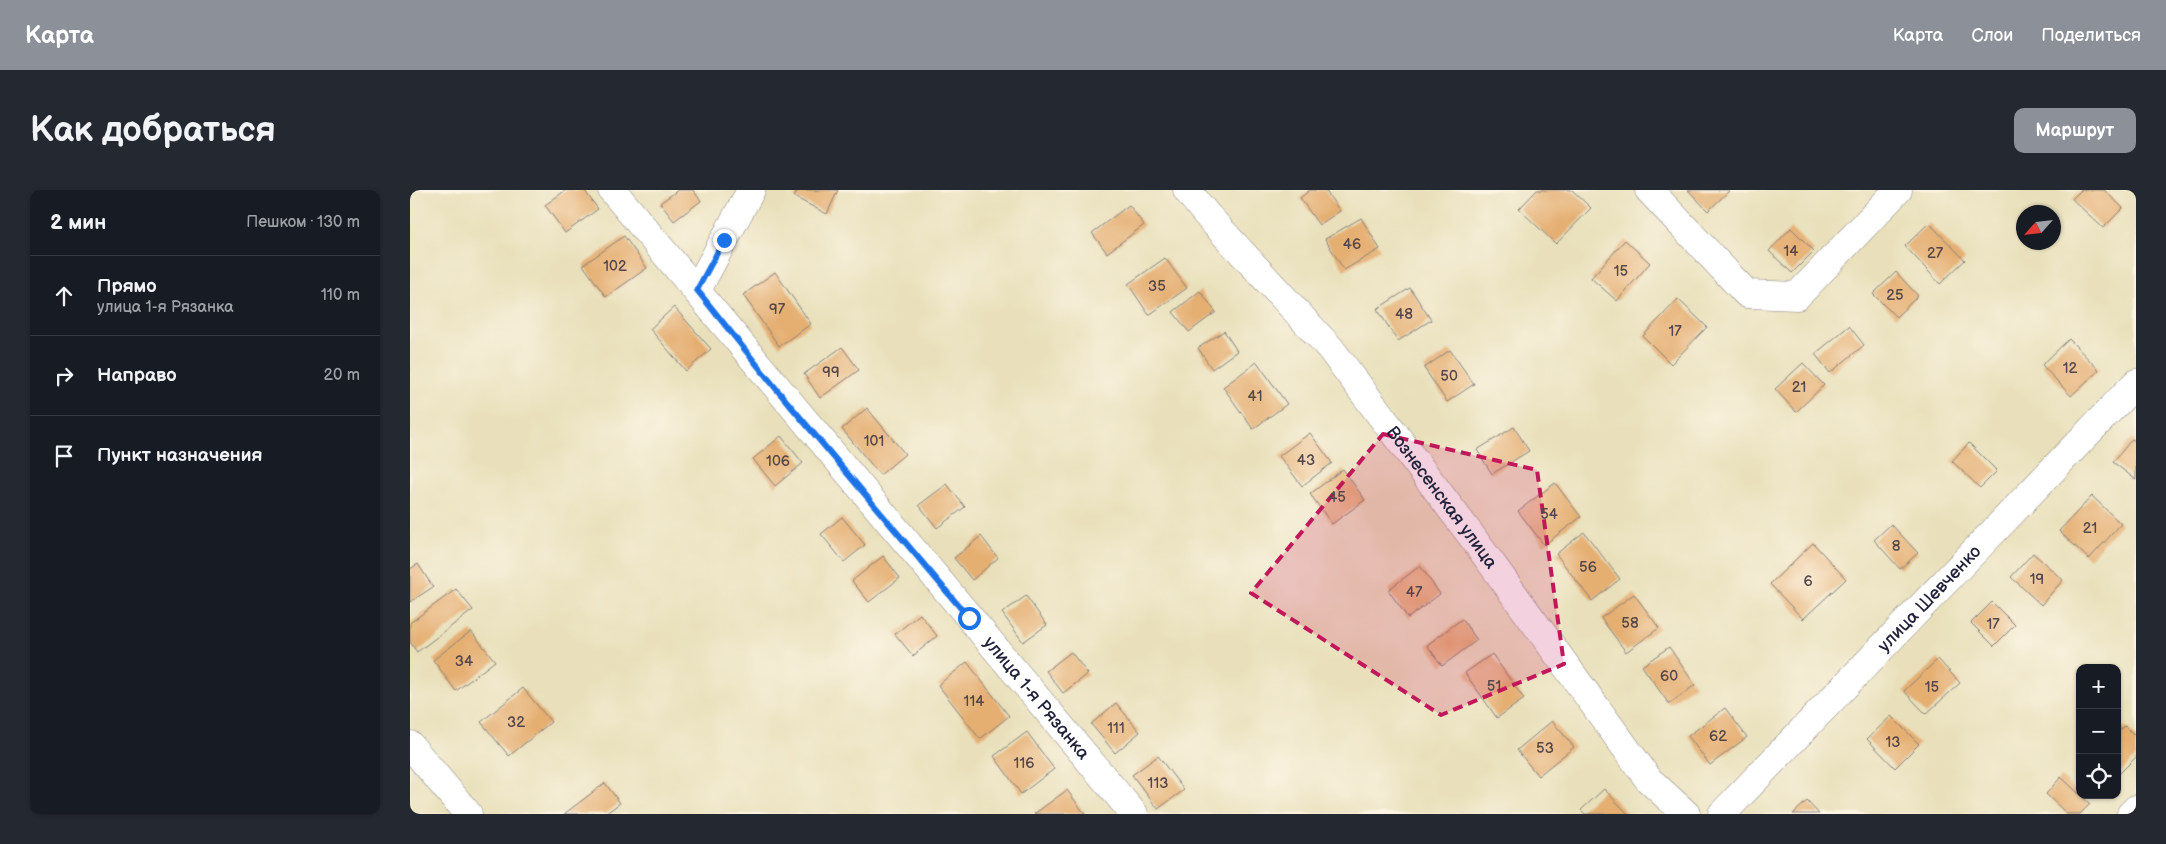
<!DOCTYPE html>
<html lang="ru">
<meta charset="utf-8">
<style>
:root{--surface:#171b24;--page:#242831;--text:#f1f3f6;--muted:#9ea1a6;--line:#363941;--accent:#8c9099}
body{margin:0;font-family:"Balsamiq Sans",sans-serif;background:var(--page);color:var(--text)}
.controls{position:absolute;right:15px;bottom:15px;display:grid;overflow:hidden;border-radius:10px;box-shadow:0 1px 4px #0004}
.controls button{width:45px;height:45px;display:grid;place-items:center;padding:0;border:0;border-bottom:1px solid var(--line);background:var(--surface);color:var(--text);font:25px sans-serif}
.compass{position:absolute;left:1606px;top:15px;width:45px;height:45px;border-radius:50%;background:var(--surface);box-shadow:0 1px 4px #0004;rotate:243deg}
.stop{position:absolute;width:15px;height:15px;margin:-11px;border:4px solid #1a73e8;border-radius:50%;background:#fff}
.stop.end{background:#1a73e8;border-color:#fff;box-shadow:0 1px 5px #0008}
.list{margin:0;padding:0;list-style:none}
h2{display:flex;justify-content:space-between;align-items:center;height:65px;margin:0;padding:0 20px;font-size:21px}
h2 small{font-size:16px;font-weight:400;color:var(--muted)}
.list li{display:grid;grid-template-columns:32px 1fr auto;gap:15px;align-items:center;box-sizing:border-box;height:80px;padding:0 20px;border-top:1px solid var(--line)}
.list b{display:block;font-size:19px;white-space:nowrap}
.list p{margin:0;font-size:16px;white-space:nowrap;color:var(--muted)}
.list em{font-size:16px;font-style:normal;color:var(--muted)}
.icon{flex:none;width:28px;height:28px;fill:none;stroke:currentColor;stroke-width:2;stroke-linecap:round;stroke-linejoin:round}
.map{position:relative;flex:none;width:1726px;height:624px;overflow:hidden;border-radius:10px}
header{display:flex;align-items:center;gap:30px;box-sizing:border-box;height:70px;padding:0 25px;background:var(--accent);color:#fff}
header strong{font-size:24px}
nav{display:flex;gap:28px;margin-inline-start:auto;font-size:18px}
.intro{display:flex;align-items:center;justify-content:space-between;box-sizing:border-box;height:120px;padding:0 30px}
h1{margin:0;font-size:35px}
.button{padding:12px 22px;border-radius:10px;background:var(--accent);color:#fff;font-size:18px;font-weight:700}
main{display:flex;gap:30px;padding:0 30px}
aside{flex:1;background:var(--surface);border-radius:10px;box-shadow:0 1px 4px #0004}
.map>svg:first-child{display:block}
</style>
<header>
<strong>Карта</strong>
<nav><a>Карта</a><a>Слои</a><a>Поделиться</a></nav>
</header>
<div class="intro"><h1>Как добраться</h1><a class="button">Маршрут</a></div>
<main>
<aside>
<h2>2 мин<small>Пешком · 130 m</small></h2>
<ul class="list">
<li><svg class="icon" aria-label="ahead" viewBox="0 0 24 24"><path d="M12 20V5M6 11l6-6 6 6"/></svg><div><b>Прямо</b><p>улица 1-я Рязанка</p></div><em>110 m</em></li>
<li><svg class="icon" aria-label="right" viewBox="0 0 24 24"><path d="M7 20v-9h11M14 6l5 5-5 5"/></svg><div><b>Направо</b></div><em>20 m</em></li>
<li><svg class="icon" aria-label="arrive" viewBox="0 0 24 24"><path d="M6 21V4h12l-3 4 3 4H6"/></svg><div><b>Пункт назначения</b></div></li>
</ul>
</aside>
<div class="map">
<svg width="1726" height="624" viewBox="0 0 1726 624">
<rect width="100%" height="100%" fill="#fcf5e5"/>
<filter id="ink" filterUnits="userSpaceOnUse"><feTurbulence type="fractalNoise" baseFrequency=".02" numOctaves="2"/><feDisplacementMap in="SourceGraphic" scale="10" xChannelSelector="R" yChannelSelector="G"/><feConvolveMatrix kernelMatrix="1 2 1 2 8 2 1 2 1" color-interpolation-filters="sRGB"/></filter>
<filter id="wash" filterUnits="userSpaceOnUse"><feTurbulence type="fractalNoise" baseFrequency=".0096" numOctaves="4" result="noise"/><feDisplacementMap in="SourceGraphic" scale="20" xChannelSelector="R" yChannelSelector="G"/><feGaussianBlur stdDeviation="1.12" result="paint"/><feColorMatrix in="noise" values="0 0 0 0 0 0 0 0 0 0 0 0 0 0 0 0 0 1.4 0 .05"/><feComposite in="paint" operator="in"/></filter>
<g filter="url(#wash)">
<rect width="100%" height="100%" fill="#e9e0bb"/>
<g id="blocks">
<!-- building -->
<g fill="#e5af72">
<polygon points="156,0 174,0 188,19 155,43 135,15"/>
<polygon points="268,0 283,0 291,11 264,31 250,13"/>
<polygon points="388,0 428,0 417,24 384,7"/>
<polygon points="900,0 915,0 930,21 909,35 890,8"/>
<polygon points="1127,0 1162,0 1181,18 1146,54 1109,19"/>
<polygon points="1278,0 1320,0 1298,21"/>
<polygon points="1671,0 1694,0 1713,18 1693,38 1662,9"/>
<polygon points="719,15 734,35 697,63 682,43"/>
<polygon points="951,28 970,59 934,80 915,49"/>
<polygon points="1519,33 1555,70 1530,94 1495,56"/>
<polygon points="1381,38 1404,61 1382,83 1359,61"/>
<polygon points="214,46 237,78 196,107 173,75"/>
<polygon points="1215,50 1240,73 1207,111 1181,88"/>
<polygon points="755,68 777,98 739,125 718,94"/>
<polygon points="365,82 401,134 369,156 333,105"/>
<polygon points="1486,82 1508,106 1486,127 1463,104"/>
<polygon points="1000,98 1021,130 988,151 967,119"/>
<polygon points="790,101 806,122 779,142 763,122"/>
<polygon points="1268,109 1297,137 1261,174 1233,146"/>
<polygon points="264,117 301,159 276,181 240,139"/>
<polygon points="1439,136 1454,155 1420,183 1405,164"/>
<polygon points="814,141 827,161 802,179 788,158"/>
<polygon points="1659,149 1689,180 1661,206 1632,175"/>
<polygon points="432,157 449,180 410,208 394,184"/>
<polygon points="1040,160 1064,194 1037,212 1014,178"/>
<polygon points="847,172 877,214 843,239 813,197"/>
<polygon points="1393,173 1414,195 1386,222 1365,199"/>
<polygon points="457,218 495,264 470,285 432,239"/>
<polygon points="1104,237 1119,261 1082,284 1067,260"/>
<polygon points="900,243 922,273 892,296 869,266"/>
<polygon points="371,246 393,273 365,296 343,269"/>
<polygon points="1722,249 1726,252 1726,290 1703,272"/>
<polygon points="1559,253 1587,281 1570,298 1542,271"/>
<polygon points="933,279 955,310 922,334 900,304"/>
<polygon points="1145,293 1171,327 1134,355 1108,321"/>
<polygon points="537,294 555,317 527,338 509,315"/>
<polygon points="1682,306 1711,334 1679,369 1649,341"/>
<polygon points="432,327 455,355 434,372 411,344"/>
<polygon points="1481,334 1508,363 1490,379 1464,350"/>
<polygon points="1174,342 1210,389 1182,411 1146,364"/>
<polygon points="571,346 588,368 562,390 544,368"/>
<polygon points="1403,353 1436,389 1393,429 1360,394"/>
<polygon points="1623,363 1653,390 1631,415 1601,387"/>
<polygon points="473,366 490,388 459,412 442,391"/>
<polygon points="8,374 23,397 0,412 0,379"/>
<polygon points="1010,376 1030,404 998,428 978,400"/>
<polygon points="46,399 63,420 7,462 0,452 0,433"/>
<polygon points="1224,404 1249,438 1216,462 1191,428"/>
<polygon points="616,406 637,435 613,452 592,423"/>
<polygon points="1582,412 1605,435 1584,456 1561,433"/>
<polygon points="510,424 527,446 503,466 485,444"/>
<polygon points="1052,429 1067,450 1032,476 1017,455"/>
<polygon points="61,441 85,471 46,501 23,470"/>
<polygon points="1259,457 1285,495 1259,514 1232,476"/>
<polygon points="661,462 678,484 653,503 636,481"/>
<polygon points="1082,464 1114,509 1087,528 1055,483"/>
<polygon points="1528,469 1550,493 1516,524 1494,501"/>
<polygon points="557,472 599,526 570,549 528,495"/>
<polygon points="113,498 141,532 99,566 71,532"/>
<polygon points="706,513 730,542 705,563 681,534"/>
<polygon points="1315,518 1337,547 1300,575 1278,546"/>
<polygon points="1481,526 1509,554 1485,578 1457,549"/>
<polygon points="1142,531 1164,557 1128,586 1107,560"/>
<polygon points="1715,536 1726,547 1726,567 1709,584 1707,582 1707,543"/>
<polygon points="617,542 644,579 611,604 584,566"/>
<polygon points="748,566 774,600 748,619 722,585"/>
<polygon points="1651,587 1680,614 1670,624 1657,624 1636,604"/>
<polygon points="195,593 210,613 195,624 154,624"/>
<polygon points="1194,599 1218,624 1175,624 1171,620"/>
<polygon points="657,600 675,624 624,624"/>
<polygon points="1397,611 1409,624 1383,624"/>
</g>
</g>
</g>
<g filter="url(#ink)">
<use href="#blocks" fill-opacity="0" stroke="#86817b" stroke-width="1"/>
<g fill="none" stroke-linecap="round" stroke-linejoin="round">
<!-- minor casing -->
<g stroke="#86817b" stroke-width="29">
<g id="minor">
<path id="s1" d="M202 0 724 624"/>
<path id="s2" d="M777 0 796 24 920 158 1060 344 1239 590 1276 624"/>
<polyline points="1239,0 1337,104 1387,106 1488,0"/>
<polyline points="287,100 341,0"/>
<polyline points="0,555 58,624"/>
<path id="s3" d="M1312 624 1726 193"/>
<polyline points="1721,624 1726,619"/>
</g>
</g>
<!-- minor -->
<use href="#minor" stroke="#fff" stroke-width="28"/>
</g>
</g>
<g fill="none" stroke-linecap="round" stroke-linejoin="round" filter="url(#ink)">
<!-- route -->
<polyline stroke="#1a73e8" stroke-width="6" points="314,50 287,100 368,201 559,428"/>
</g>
<!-- marked area -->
<path fill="#c2185b" fill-opacity="0.2" stroke="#c2185b" stroke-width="4" stroke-dasharray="10 6" stroke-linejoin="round" d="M973 244 1127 280 1154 474 1031 525 841 403Z"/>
<g text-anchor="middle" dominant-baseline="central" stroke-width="4" stroke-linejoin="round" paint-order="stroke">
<!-- number labels -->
<g font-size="15" fill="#534549">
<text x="942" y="54">46</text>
<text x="1381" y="61">14</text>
<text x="1525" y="63">27</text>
<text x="205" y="76">102</text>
<text x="1211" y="81">15</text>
<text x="747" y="96">35</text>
<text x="1485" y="105">25</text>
<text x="367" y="119">97</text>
<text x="994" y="124">48</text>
<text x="1265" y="141">17</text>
<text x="1660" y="178">12</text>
<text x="421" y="182">99</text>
<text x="1039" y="186">50</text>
<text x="1389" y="197">21</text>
<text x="845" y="206">41</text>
<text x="464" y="251">101</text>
<text x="896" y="270">43</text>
<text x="368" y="271">106</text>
<text x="927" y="307">45</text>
<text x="1139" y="324">54</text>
<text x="1680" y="338">21</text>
<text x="1486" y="356">8</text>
<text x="1178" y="377">56</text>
<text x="1627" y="389">19</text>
<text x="1398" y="391">6</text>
<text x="1004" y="402">47</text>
<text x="1220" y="433">58</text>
<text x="1583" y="434">17</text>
<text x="54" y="471">34</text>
<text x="1259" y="486">60</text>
<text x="1084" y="496">51</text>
<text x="1522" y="497">15</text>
<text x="564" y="511">114</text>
<text x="106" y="532">32</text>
<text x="706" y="538">111</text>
<text x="1308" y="546">62</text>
<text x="1483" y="552">13</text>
<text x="1135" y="558">53</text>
<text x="614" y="573">116</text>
<text x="748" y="593">113</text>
</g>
<!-- street labels -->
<g font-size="18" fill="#22223b" stroke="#fcf5e5">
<text stroke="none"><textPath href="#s2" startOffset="400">Вознесенская улица</textPath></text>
<text stroke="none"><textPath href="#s3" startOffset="299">улица Шевченко</textPath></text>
<text stroke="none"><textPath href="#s1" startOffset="662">улица 1-я Рязанка</textPath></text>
</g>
</g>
</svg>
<div class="controls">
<button>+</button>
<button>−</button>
<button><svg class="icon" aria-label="locate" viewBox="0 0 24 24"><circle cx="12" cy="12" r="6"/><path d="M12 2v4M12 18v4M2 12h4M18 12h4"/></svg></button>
</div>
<svg class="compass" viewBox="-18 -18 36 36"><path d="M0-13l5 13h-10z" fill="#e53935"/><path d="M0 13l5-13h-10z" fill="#9ea1a6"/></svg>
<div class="stop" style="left:559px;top:428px"></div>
<div class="stop end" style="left:314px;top:50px"></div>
</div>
</main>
